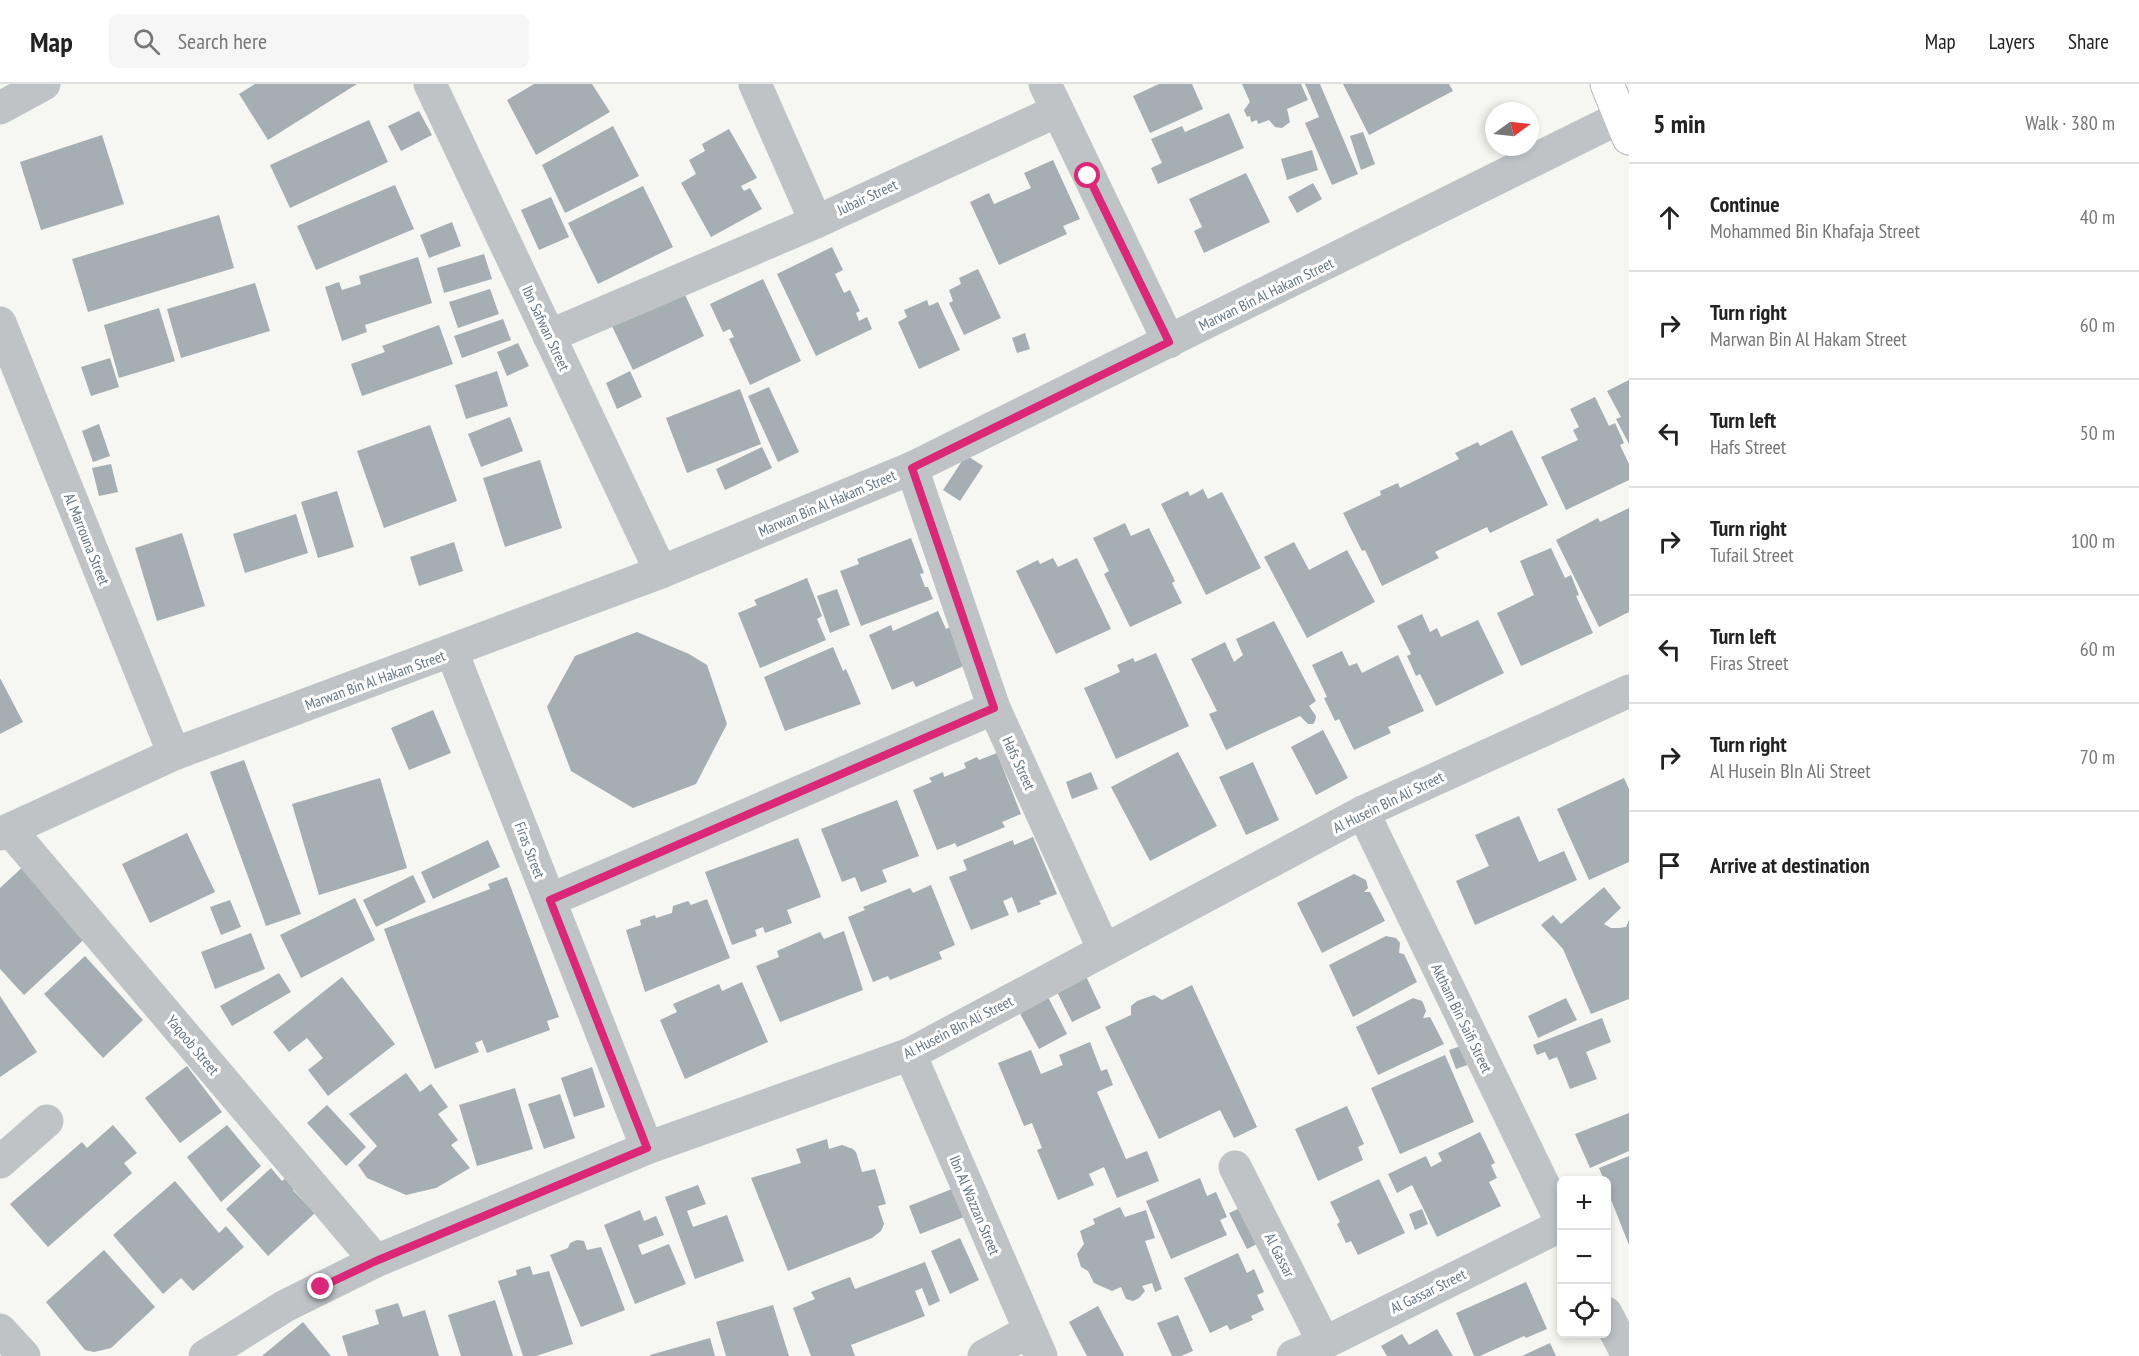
<!DOCTYPE html>
<meta charset="utf-8">
<style>
:root{--surface:#fff;--page:#f6f6f6;--text:#222;--muted:#767676;--line:#e0e0e0}
body{margin:0;font-family:"PT Sans Narrow",sans-serif;background:var(--page);color:var(--text)}
.controls{position:absolute;right:18px;bottom:18px;display:grid;overflow:hidden;border-radius:9px;box-shadow:0 3px 9px #0003}
.controls button{width:54px;height:54px;display:grid;place-items:center;padding:0;border:0;border-bottom:2px solid var(--line);background:var(--surface);color:var(--text);font:30px sans-serif}
.compass{position:absolute;left:1485px;top:18px;width:54px;height:54px;border-radius:50%;background:var(--surface);box-shadow:0 3px 9px #0003;rotate:75deg}
.stop{position:absolute;width:18px;height:18px;margin:-14px;border:4px solid #db2777;border-radius:50%;background:#fff}
.stop.end{background:#db2777;border-color:#fff;box-shadow:0 2px 6px #0008}
.list{margin:0;padding:0;list-style:none}
h2{display:flex;justify-content:space-between;align-items:center;height:78px;margin:0;padding:0 24px;font-size:26px}
h2 small{font-size:20px;font-weight:400;color:var(--muted)}
.list li{display:grid;grid-template-columns:39px 1fr auto;gap:18px;align-items:center;box-sizing:border-box;height:108px;padding:0 24px;border-top:2px solid var(--line)}
.list b{display:block;font-size:22px;white-space:nowrap}
.list p{margin:0;font-size:20px;white-space:nowrap;color:var(--muted)}
.list em{font-size:20px;font-style:normal;color:var(--muted)}
.icon{flex:none;width:33px;height:33px;fill:none;stroke:currentColor;stroke-width:2;stroke-linecap:round;stroke-linejoin:round}
.map{position:relative;flex:none;width:1629px;height:1272px;overflow:hidden}
header{display:flex;align-items:center;gap:36px;box-sizing:border-box;height:84px;padding:0 30px;background:var(--surface);border-bottom:2px solid var(--line)}
header strong{font-size:28px}
nav{display:flex;gap:33px;margin-inline-start:auto;font-size:21px}
.search{width:420px;height:54px;background:var(--page);display:flex;align-items:center;gap:15px;box-sizing:border-box;padding:0 21px;border-radius:9px;color:var(--muted);font-size:22px}
main{display:flex}
aside{flex:1;background:var(--surface)}
.map>svg:first-child{display:block}
</style>
<header>
<strong>Map</strong>
<div class="search"><svg class="icon" aria-label="search" viewBox="0 0 24 24"><circle cx="10" cy="10" r="6"/><path d="M15 15l6 6"/></svg>Search here</div>
<nav><a>Map</a><a>Layers</a><a>Share</a></nav>
</header>
<main>
<div class="map">
<svg width="1629" height="1272" viewBox="0 0 1629 1272">
<rect width="100%" height="100%" fill="#f6f6f2"/>
<!-- building -->
<g fill="#a5aeb3">
<polygon points="255,0 357,0 268,56 239,10"/>
<polygon points="534,0 592,0 610,28 536,71 507,16"/>
<polygon points="1159,0 1192,0 1203,25 1150,49 1133,12"/>
<polygon points="1242,0 1301,0 1308,16 1287,25 1290,38 1282,44 1275,43 1269,36 1258,40 1257,36 1251,38 1250,32 1247,33 1244,26 1250,18"/>
<polygon points="1305,0 1320,0 1358,90 1332,101 1305,39 1319,33"/>
<polygon points="1343,0 1449,0 1453,7 1369,51"/>
<polygon points="419,27 432,51 401,67 388,42"/>
<polygon points="1229,29 1244,64 1158,100 1151,84 1162,79 1151,55 1182,42 1185,48"/>
<polygon points="369,36 388,78 290,124 270,81"/>
<polygon points="613,42 639,92 565,129 542,81"/>
<polygon points="729,45 757,94 741,102 744,107 750,104 762,125 711,153 681,99 696,90 689,76 705,67 702,60"/>
<polygon points="1363,48 1375,80 1361,86 1350,52"/>
<polygon points="102,51 124,120 41,146 20,78"/>
<polygon points="1312,66 1318,86 1287,96 1281,75"/>
<polygon points="1053,76 1080,135 1063,142 1067,150 999,181 970,118 989,109 994,120 1031,104 1024,89"/>
<polygon points="1246,89 1270,138 1204,169 1194,147 1202,143 1189,115"/>
<polygon points="1313,99 1322,115 1297,129 1288,113"/>
<polygon points="395,101 414,145 316,186 297,142"/>
<polygon points="643,102 673,163 598,200 568,139"/>
<polygon points="551,113 569,153 539,166 521,126"/>
<polygon points="219,131 234,184 88,228 72,175"/>
<polygon points="452,138 461,162 429,174 420,151"/>
<polygon points="832,163 843,186 835,190 844,209 850,206 860,227 856,229 859,237 867,233 872,245 816,272 777,190"/>
<polygon points="484,170 492,195 444,209 437,184"/>
<polygon points="418,173 432,219 365,241 367,248 342,257 325,203 339,198 342,206 361,200 359,192"/>
<polygon points="978,185 1001,234 964,251 949,219 953,217 949,206 961,200 959,194"/>
<polygon points="763,195 801,277 750,301 729,255 734,253 730,245 723,248 710,220"/>
<polygon points="255,199 270,247 181,274 167,225"/>
<polygon points="681,202 704,252 633,286 609,236"/>
<polygon points="490,205 499,230 458,244 449,218"/>
<polygon points="927,216 929,222 938,218 960,266 919,285 898,238 907,233 904,226"/>
<polygon points="159,224 175,277 119,294 104,241"/>
<polygon points="503,235 511,256 462,274 454,252"/>
<polygon points="439,241 453,280 362,312 351,280 385,268 382,262"/>
<polygon points="1025,249 1030,265 1017,269 1012,254"/>
<polygon points="518,259 529,282 507,292 497,268"/>
<polygon points="110,274 119,303 91,312 81,283"/>
<polygon points="497,287 508,322 466,335 455,301"/>
<polygon points="630,287 642,313 617,325 606,299"/>
<polygon points="1629,296 1629,360 1616,335 1621,333 1607,307"/>
<polygon points="769,303 799,368 778,378 748,312"/>
<polygon points="740,305 761,360 687,389 666,334"/>
<polygon points="1595,313 1609,342 1615,339 1624,359 1620,361 1629,380 1629,396 1566,426 1541,373 1578,356 1573,346 1579,343 1570,325"/>
<polygon points="510,333 523,367 481,383 468,350"/>
<polygon points="99,340 110,372 93,378 82,347"/>
<polygon points="430,341 457,417 384,444 357,367"/>
<polygon points="1512,346 1548,421 1490,449 1487,443 1435,468 1439,474 1382,502 1365,466 1362,467 1343,429 1381,411 1380,407 1398,399 1400,404 1459,375 1455,369 1478,358 1480,362"/>
<polygon points="762,363 772,384 725,406 716,385"/>
<polygon points="966,371 983,382 960,417 943,406"/>
<polygon points="540,376 562,444 505,463 483,394"/>
<polygon points="111,380 118,408 99,412 92,384"/>
<polygon points="1203,405 1208,415 1222,408 1261,484 1206,511 1161,420 1188,407 1190,412"/>
<polygon points="337,407 354,463 318,474 301,418"/>
<polygon points="1629,424 1629,528 1599,543 1556,456 1598,434 1600,438"/>
<polygon points="296,430 308,469 245,489 233,450"/>
<polygon points="1125,439 1131,452 1149,444 1175,497 1172,499 1182,519 1130,543 1104,490 1109,487 1093,454"/>
<polygon points="182,449 205,522 157,537 135,464"/>
<polygon points="911,454 924,489 920,490 925,503 928,503 933,515 861,542 840,487 859,480 857,475"/>
<polygon points="454,458 463,487 419,502 410,473"/>
<polygon points="1294,458 1309,486 1347,466 1375,518 1307,554 1264,473"/>
<polygon points="1551,464 1565,494 1571,491 1579,511 1576,512 1593,549 1521,582 1497,529 1534,511 1520,477"/>
<polygon points="1053,474 1058,483 1077,474 1111,545 1056,570 1016,487 1038,476 1040,480"/>
<polygon points="807,494 822,532 817,535 826,556 760,584 738,529 757,521 754,516"/>
<polygon points="837,505 850,541 830,549 817,512"/>
<polygon points="938,527 946,545 950,543 966,581 916,603 913,597 892,606 869,551 891,541 893,547"/>
<polygon points="1422,530 1430,548 1437,544 1441,553 1478,536 1504,589 1436,622 1420,590 1416,592 1407,572 1411,570 1397,542"/>
<polygon points="1274,537 1316,617 1309,622 1316,632 1315,637 1313,640 1308,640 1300,632 1226,666 1209,630 1217,627 1191,575 1225,558 1234,578 1243,571 1236,555"/>
<polygon points="637,548 689,570 707,581 727,640 696,700 633,724 571,687 547,623 575,572"/>
<polygon points="833,563 843,587 846,585 861,620 785,647 764,593"/>
<polygon points="1342,567 1349,582 1357,579 1362,589 1398,571 1424,627 1388,643 1391,649 1354,666 1339,635 1335,637 1324,614 1327,613 1312,581"/>
<polygon points="1156,569 1189,642 1116,675 1084,604 1120,588 1117,581 1133,574 1135,578"/>
<polygon points="0,594 23,638 0,650"/>
<polygon points="433,626 451,669 409,686 391,644"/>
<polygon points="1323,646 1348,694 1316,711 1291,663"/>
<polygon points="1178,668 1217,742 1150,777 1111,703"/>
<polygon points="997,669 1021,730 1002,738 1005,743 957,763 955,759 937,766 913,706 932,698 929,694 943,688 944,693 966,684 964,679 977,673 979,676"/>
<polygon points="244,676 301,830 266,842 210,688"/>
<polygon points="1253,678 1279,736 1246,751 1219,693"/>
<polygon points="1091,688 1098,705 1072,715 1066,698"/>
<polygon points="380,694 407,784 319,811 292,720"/>
<polygon points="1624,694 1629,705 1629,778 1589,796 1557,725"/>
<polygon points="897,716 919,772 882,786 887,798 861,808 855,793 842,798 821,745"/>
<polygon points="1519,732 1539,778 1564,767 1577,796 1475,841 1456,797 1489,782 1475,751"/>
<polygon points="187,749 215,808 150,839 122,780"/>
<polygon points="1033,753 1057,810 1039,817 1041,820 1018,829 1012,813 1003,817 1009,831 971,846 949,793 967,786 963,776 1013,756 1014,761"/>
<polygon points="798,754 821,813 787,826 792,839 765,849 763,843 755,846 757,852 732,861 705,788"/>
<polygon points="488,756 500,783 433,815 421,788"/>
<polygon points="27,779 91,849 24,911 0,885 0,804"/>
<polygon points="1354,790 1366,796 1368,804 1364,808 1370,808 1385,837 1322,869 1297,819"/>
<polygon points="413,791 426,818 376,843 363,816"/>
<polygon points="507,793 559,933 547,937 550,946 487,969 482,956 475,959 479,968 435,985 384,845 490,805 488,800"/>
<polygon points="931,801 955,861 939,868 942,875 890,896 888,892 873,898 848,833 865,826 863,823 910,804 913,809"/>
<polygon points="1604,803 1621,824 1604,840 1611,844 1619,844 1626,843 1629,836 1629,915 1591,930 1563,865 1541,841 1553,831 1561,840"/>
<polygon points="355,814 375,856 301,894 280,851"/>
<polygon points="707,815 730,874 645,908 626,846 641,841 640,836 655,831 656,834 672,829 673,822 688,817 691,821"/>
<polygon points="230,816 241,843 221,851 210,823"/>
<polygon points="844,847 863,906 780,938 756,882 779,873 777,867 820,848 824,855"/>
<polygon points="251,849 265,885 215,905 201,868"/>
<polygon points="1386,852 1396,854 1400,859 1399,869 1404,870 1417,898 1353,933 1329,881"/>
<polygon points="85,872 143,936 103,974 44,910"/>
<polygon points="1084,888 1101,924 1072,938 1054,902"/>
<polygon points="279,889 291,908 232,942 220,922"/>
<polygon points="342,893 395,960 328,1012 308,986 323,974 307,954 289,968 273,948"/>
<polygon points="742,898 768,958 685,995 660,936 677,928 673,920 719,900 722,907"/>
<polygon points="1192,901 1257,1043 1234,1054 1220,1026 1159,1055 1105,943 1131,931 1131,922 1137,917 1154,911 1162,916"/>
<polygon points="1046,909 1067,950 1039,965 1017,924"/>
<polygon points="0,912 37,968 0,993"/>
<polygon points="1413,914 1422,917 1424,921 1426,927 1423,934 1430,933 1444,960 1378,991 1356,943"/>
<polygon points="1566,914 1577,936 1538,954 1528,932"/>
<polygon points="1602,934 1611,958 1586,968 1597,995 1570,1005 1557,973 1549,976 1545,968 1537,971 1533,961"/>
<polygon points="1090,958 1101,987 1107,985 1113,1001 1097,1008 1126,1075 1147,1067 1159,1097 1117,1114 1104,1083 1089,1090 1094,1101 1058,1116 1037,1066 1042,1064 1032,1039 1024,1042 998,979 1031,966 1041,990 1063,981 1059,971"/>
<polygon points="1470,959 1476,978 1456,985 1449,966"/>
<polygon points="1445,971 1474,1038 1400,1070 1371,1004"/>
<polygon points="187,982 222,1028 180,1059 145,1014"/>
<polygon points="592,983 605,1023 574,1033 561,994"/>
<polygon points="406,989 420,1008 431,1000 448,1023 438,1030 458,1056 451,1061 470,1084 436,1104 406,1111 367,1094 358,1081 377,1062 349,1030"/>
<polygon points="515,1004 533,1065 477,1082 459,1021"/>
<polygon points="560,1010 575,1054 544,1065 528,1020"/>
<polygon points="327,1021 366,1063 346,1082 307,1039"/>
<polygon points="1347,1022 1364,1060 1358,1063 1363,1076 1318,1097 1295,1045"/>
<polygon points="1629,1029 1629,1067 1590,1084 1575,1050"/>
<polygon points="113,1041 137,1069 124,1079 132,1089 48,1163 10,1120 82,1058 87,1064"/>
<polygon points="227,1041 261,1082 221,1118 187,1073"/>
<polygon points="1480,1048 1495,1079 1491,1081 1497,1094 1489,1098 1501,1122 1437,1153 1412,1101 1397,1109 1388,1090 1426,1072 1431,1083 1442,1077 1438,1069"/>
<polygon points="827,1055 829,1065 842,1061 853,1065 856,1068 862,1088 875,1085 886,1120 878,1122 884,1140 881,1147 872,1154 788,1187 751,1094 801,1079 796,1065"/>
<polygon points="1629,1072 1629,1161 1606,1103 1606,1096 1604,1096 1599,1084"/>
<polygon points="271,1084 282,1097 289,1092 297,1102 293,1106 315,1129 268,1172 226,1125"/>
<polygon points="1200,1094 1207,1112 1216,1108 1227,1133 1220,1136 1227,1151 1171,1175 1146,1117"/>
<polygon points="1379,1095 1405,1149 1358,1171 1351,1157 1346,1159 1337,1140 1340,1138 1330,1118"/>
<polygon points="175,1097 219,1149 226,1142 244,1163 193,1207 181,1194 163,1210 113,1151"/>
<polygon points="698,1101 706,1120 687,1127 693,1143 727,1131 744,1177 695,1195 665,1113"/>
<polygon points="952,1105 964,1133 920,1150 909,1122"/>
<polygon points="1247,1121 1265,1156 1247,1165 1229,1129"/>
<polygon points="1120,1123 1125,1133 1146,1126 1155,1154 1145,1157 1162,1205 1155,1208 1152,1199 1142,1202 1145,1207 1139,1214 1133,1217 1126,1215 1121,1203 1112,1207 1094,1199 1088,1187 1081,1183 1077,1170 1084,1160 1080,1147 1095,1140 1093,1135"/>
<polygon points="1422,1125 1428,1140 1415,1146 1409,1130"/>
<polygon points="640,1126 644,1137 656,1132 664,1151 638,1161 642,1171 669,1160 686,1200 635,1220 604,1141"/>
<polygon points="960,1154 979,1196 950,1210 931,1167"/>
<polygon points="577,1156 584,1157 587,1166 601,1163 625,1226 581,1243 550,1171 568,1164 570,1159"/>
<polygon points="104,1166 155,1223 111,1264 94,1268 85,1266 46,1218"/>
<polygon points="1238,1169 1247,1189 1254,1185 1264,1208 1257,1211 1264,1226 1251,1232 1253,1236 1230,1246 1227,1241 1210,1249 1184,1194"/>
<polygon points="925,1178 940,1217 929,1222 922,1204 915,1207 925,1232 851,1261 855,1272 811,1272 793,1224 815,1215 811,1208 850,1193 855,1205"/>
<polygon points="530,1182 533,1191 549,1187 573,1260 536,1272 523,1272 498,1197 517,1191 516,1186"/>
<polygon points="1526,1198 1547,1245 1526,1254 1524,1252 1480,1272 1474,1272 1456,1229"/>
<polygon points="495,1216 513,1272 461,1272 448,1231"/>
<polygon points="398,1219 403,1233 425,1226 439,1272 348,1272 342,1252 379,1240 375,1226"/>
<polygon points="773,1221 789,1272 726,1272 716,1238"/>
<polygon points="1098,1222 1124,1271 1123,1272 1087,1272 1069,1238"/>
<polygon points="1178,1231 1193,1267 1181,1272 1172,1272 1157,1239"/>
<polygon points="303,1238 331,1272 262,1272"/>
<polygon points="1437,1245 1453,1272 1387,1272 1381,1262 1402,1250 1409,1261"/>
<polygon points="710,1254 715,1272 650,1272 650,1271"/>
<polygon points="1550,1259 1556,1272 1522,1272"/>
</g>
<g fill="none" stroke-linecap="round" stroke-linejoin="round">
<!-- secondary casing -->
<g stroke="#b1b7bb" stroke-width="35">
<polyline id="secondary" points="1607,0 1629,54"/>
</g>
<!-- street -->
<g stroke="#bfc3c6" stroke-width="33">
<polyline points="430,0 661,488"/>
<polyline points="755,0 816,138 1057,27"/>
<polyline points="1045,0 1169,258"/>
<polyline points="0,24 44,0"/>
<polyline points="0,239 174,670"/>
<polyline points="549,252 816,138"/>
<polyline points="912,384 994,624 1104,866"/>
<polyline points="452,568 647,1064"/>
<polyline points="1363,728 1562,1139"/>
<polyline points="10,746 376,1177"/>
<polyline points="0,750 174,670 661,488 912,384 1629,29"/>
<polyline points="550,816 994,624"/>
<polyline points="910,970 1041,1272"/>
<polyline points="0,1078 47,1037"/>
<polyline points="1235,1083 1324,1259"/>
<polyline points="1606,1229 1628,1272"/>
<polyline points="0,1246 24,1272"/>
<polyline points="205,1272 285,1222 376,1177 647,1064 910,970 1363,728 1629,607"/>
<polyline points="984,1272 1029,1247"/>
<polyline points="1293,1272 1324,1259 1562,1141"/>
</g>
<!-- secondary -->
<use href="#secondary" stroke="#fff" stroke-width="33"/>
</g>
<g fill="none" stroke-linecap="round" stroke-linejoin="round">
<!-- route -->
<polyline stroke="#db2777" stroke-width="8" points="321,1203 376,1177 647,1064 550,816 994,624 912,384 1169,258 1088,92"/>
</g>
<g text-anchor="middle" dominant-baseline="central" stroke-width="6" stroke-linejoin="round" paint-order="stroke">
<!-- street labels -->
<g font-size="15" fill="#657683" stroke="#fff">
<text transform="translate(867 113) rotate(-25)">Jubair Street</text>
<text transform="translate(1266 210) rotate(-26)">Marwan Bin Al Hakam Street</text>
<text transform="translate(546 244) rotate(65)">Ibn Safwan Street</text>
<text transform="translate(827 419) rotate(-23)">Marwan Bin Al Hakam Street</text>
<text transform="translate(87 455) rotate(68)">Al Marrouna Street</text>
<text transform="translate(375 596) rotate(-20)">Marwan Bin Al Hakam Street</text>
<text transform="translate(1019 679) rotate(65)">Hafs Street</text>
<text transform="translate(1388 718) rotate(-26)">Al Husein BIn Ali Street</text>
<text transform="translate(530 766) rotate(69)">Firas Street</text>
<text transform="translate(1462 934) rotate(64)">Aktham Bin Saifi Street</text>
<text transform="translate(958 943) rotate(-27)">Al Husein BIn Ali Street</text>
<text transform="translate(193 961) rotate(50)">Yaqoob Street</text>
<text transform="translate(975 1121) rotate(67)">Ibn Al Wazzan Street</text>
<text transform="translate(1280 1171) rotate(63)">Al Gassar</text>
<text transform="translate(1428 1207) rotate(-26)">Al Gassar Street</text>
</g>
</g>
</svg>
<div class="controls">
<button>+</button>
<button>−</button>
<button><svg class="icon" aria-label="locate" viewBox="0 0 24 24"><circle cx="12" cy="12" r="6"/><path d="M12 2v4M12 18v4M2 12h4M18 12h4"/></svg></button>
</div>
<svg class="compass" viewBox="-18 -18 36 36"><path d="M0-13l5 13h-10z" fill="#e53935"/><path d="M0 13l5-13h-10z" fill="#767676"/></svg>
<div class="stop" style="left:1088px;top:92px"></div>
<div class="stop end" style="left:321px;top:1203px"></div>
</div>
<aside>
<h2>5 min<small>Walk · 380 m</small></h2>
<ul class="list">
<li><svg class="icon" aria-label="ahead" viewBox="0 0 24 24"><path d="M12 20V5M6 11l6-6 6 6"/></svg><div><b>Continue</b><p>Mohammed Bin Khafaja Street</p></div><em>40 m</em></li>
<li><svg class="icon" aria-label="right" viewBox="0 0 24 24"><path d="M7 20v-9h11M14 6l5 5-5 5"/></svg><div><b>Turn right</b><p>Marwan Bin Al Hakam Street</p></div><em>60 m</em></li>
<li><svg class="icon" aria-label="left" viewBox="0 0 24 24"><path d="M17 20v-9H6M10 6l-5 5 5 5"/></svg><div><b>Turn left</b><p>Hafs Street</p></div><em>50 m</em></li>
<li><svg class="icon" aria-label="right" viewBox="0 0 24 24"><path d="M7 20v-9h11M14 6l5 5-5 5"/></svg><div><b>Turn right</b><p>Tufail Street</p></div><em>100 m</em></li>
<li><svg class="icon" aria-label="left" viewBox="0 0 24 24"><path d="M17 20v-9H6M10 6l-5 5 5 5"/></svg><div><b>Turn left</b><p>Firas Street</p></div><em>60 m</em></li>
<li><svg class="icon" aria-label="right" viewBox="0 0 24 24"><path d="M7 20v-9h11M14 6l5 5-5 5"/></svg><div><b>Turn right</b><p>Al Husein BIn Ali Street</p></div><em>70 m</em></li>
<li><svg class="icon" aria-label="arrive" viewBox="0 0 24 24"><path d="M6 21V4h12l-3 4 3 4H6"/></svg><div><b>Arrive at destination</b></div></li>
</ul>
</aside>
</main>
